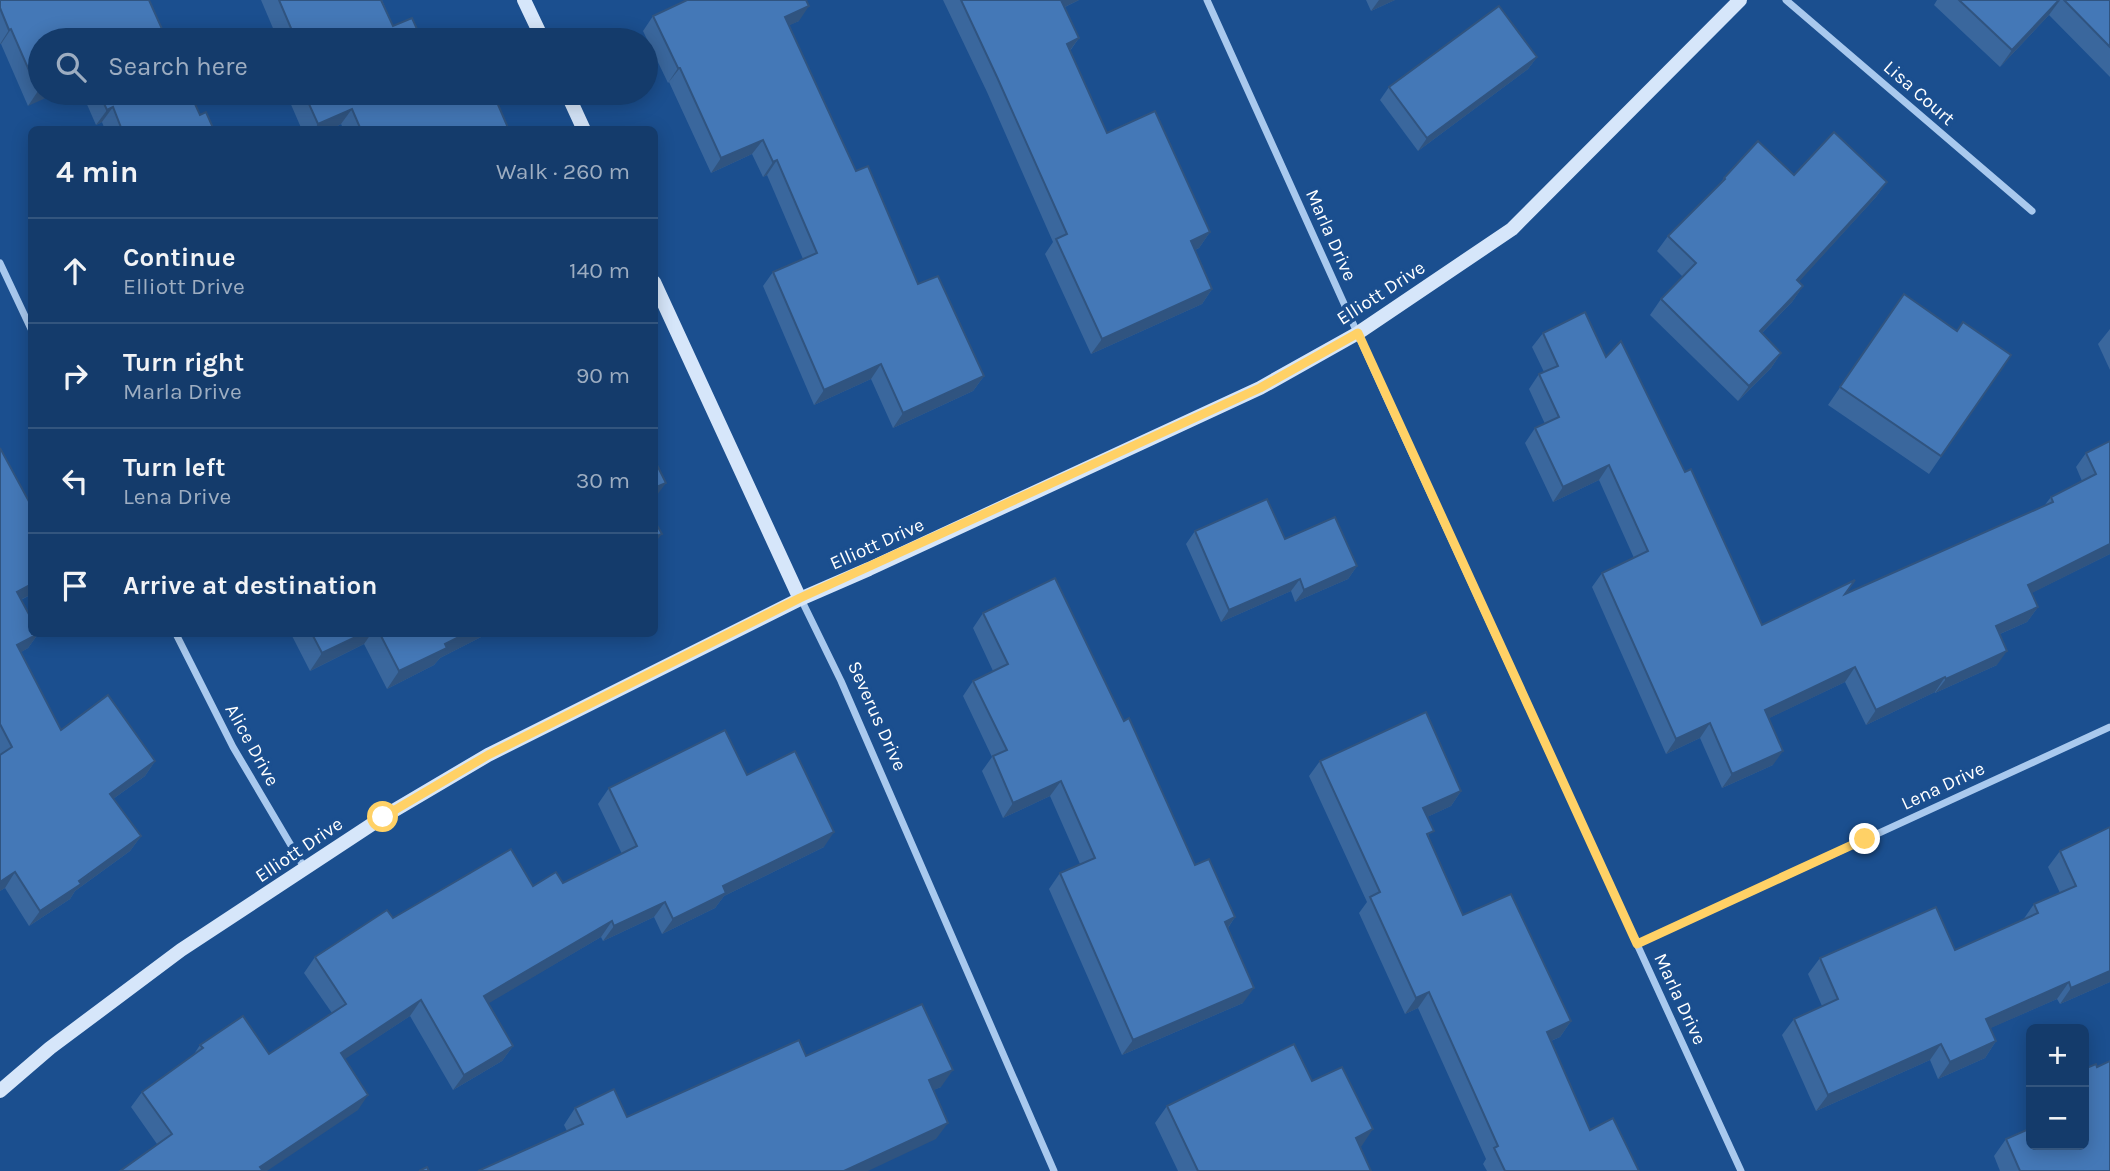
<!DOCTYPE html>
<meta charset="utf-8">
<style>
:root{--surface:#143b6b;--page:#1d4271;--text:#f1f3f6;--muted:#9dadc1;--line:#33557e}
body{margin:0;font-family:Karla,sans-serif;background:var(--page);color:var(--text)}
.controls{position:absolute;right:21px;bottom:21px;display:grid;overflow:hidden;border-radius:10px;box-shadow:0 4px 18px #0003}
.controls button{width:63px;height:63px;display:grid;place-items:center;padding:0;border:0;border-bottom:2px solid var(--line);background:var(--surface);color:var(--text);font:35px sans-serif}
.stop{position:absolute;width:21px;height:21px;margin:-16px;border:5px solid #ffd166;border-radius:50%;background:#fff}
.stop.end{background:#ffd166;border-color:#fff;box-shadow:0 2px 7px #0008}
.list{margin:0;padding:0;list-style:none}
h2{display:flex;justify-content:space-between;align-items:center;height:91px;margin:0;padding:0 28px;font-size:30px}
h2 small{font-size:23px;font-weight:400;color:var(--muted)}
.list li{display:grid;grid-template-columns:46px 1fr auto;gap:21px;align-items:center;box-sizing:border-box;height:105px;padding:0 28px;border-top:2px solid var(--line)}
.list b{display:block;font-size:26px;white-space:nowrap}
.list p{margin:0;font-size:23px;white-space:nowrap;color:var(--muted)}
.list em{font-size:23px;font-style:normal;color:var(--muted)}
.icon{flex:none;width:38px;height:38px;fill:none;stroke:currentColor;stroke-width:2;stroke-linecap:round;stroke-linejoin:round}
.map{position:relative;flex:none;width:2110px;height:1171px;overflow:hidden}
.search{position:absolute;background:var(--surface);box-shadow:0 4px 18px #0003;left:28px;top:28px;width:630px;height:77px;display:flex;align-items:center;gap:18px;box-sizing:border-box;padding:0 24px;border-radius:38px;color:var(--muted);font-size:26px}
.panel{position:absolute;background:var(--surface);box-shadow:0 4px 18px #0003;left:28px;top:126px;width:630px;height:511px;border-radius:10px}
.map>svg:first-child{display:block}
</style>
<div class="map">
<svg width="2110" height="1171" viewBox="0 0 2110 1171">
<rect width="100%" height="100%" fill="#1b4f8f"/>
<g fill="none" stroke-linecap="round" stroke-linejoin="round">
<!-- street -->
<g stroke="#a9c9ee" stroke-width="7">
<polyline points="1207,0 1388,401 1741,1171"/>
<polyline points="1786,0 2032,211"/>
<polyline points="0,263 32,331"/>
<polyline points="801,599 841,681 1054,1171"/>
<polyline points="176,634 233,747 305,869"/>
<polyline points="1637,944 2110,727"/>
</g>
<!-- secondary -->
<g stroke="#d6e6fa" stroke-width="14">
<polyline points="524,0 543,40"/>
<polyline points="567,93 584,130"/>
<polyline points="654,282 800,599"/>
<polyline points="0,1091 50,1048 181,950 383,817 488,755 800,599 869,569 1260,388 1358,333 1512,229 1740,0"/>
</g>
</g>
<!-- wall -->
<g fill="#3a679d">
<polygon points="0,0 40,40 40,93 28,106 1,44 0,44"/>
<polygon points="261,0 382,0 393,26 422,40 278,40"/>
<polygon points="943,0 1079,0 1065,7 1079,38 1070,51 1107,133 1210,232 1199,248 1195,250 1212,289 1202,304 1091,354 1045,254 1053,242 987,92"/>
<polygon points="1366,0 1395,0 1371,11"/>
<polygon points="1937,0 2110,0 2110,77 2049,15 2000,67 1934,5"/>
<polygon points="653,16 799,21 789,25 856,171 918,284 984,376 973,391 893,428 871,379 814,405 763,286 773,272 803,259 767,175 763,177 752,154 711,173 669,82 668,83 643,31"/>
<polygon points="1537,57 1528,69 1418,151 1380,100 1389,87"/>
<polygon points="82,93 190,93 200,115 214,130 105,130 102,122 96,125"/>
<polygon points="286,93 493,93 509,130 344,130 341,124 330,130 302,130"/>
<polygon points="1794,175 1887,182 1876,197 1798,282 1803,286 1792,302 1762,333 1781,353 1771,368 1738,401 1650,315 1661,299 1683,277 1657,251 1668,236 1718,186 1724,178"/>
<polygon points="1904,294 1957,331 2011,355 1929,474 1828,405"/>
<polygon points="2110,329 2110,370 2098,344"/>
<polygon points="1543,333 1606,357 1685,472 1762,625 1845,594 2044,506 2051,497 2082,481 2076,467 2086,453 2110,441 2110,554 2031,593 2038,607 2027,622 2000,634 1997,665 1935,693 1935,692 1866,725 1845,682 1769,718 1773,765 1722,788 1700,738 1666,754 1592,587 1602,573 1634,558 1599,480 1553,502 1525,443 1535,428 1545,424 1529,389 1539,374 1544,372 1532,347"/>
<polygon points="0,448 32,594 21,600 38,634 28,648 21,652 61,730 155,761 145,776 113,799 141,836 130,851 75,891 70,899 29,926 5,888 0,891"/>
<polygon points="1195,531 1285,539 1357,566 1348,579 1295,602 1291,591 1221,622 1186,544"/>
<polygon points="983,613 1124,721 1195,865 1235,917 1228,928 1243,1003 1122,1055 1049,889 1060,873 1080,864 1050,796 1003,818 982,771 992,757 963,696 973,681 993,671 973,628"/>
<polygon points="291,634 487,634 440,658 434,665 387,689 364,644 310,671"/>
<polygon points="1320,761 1461,791 1451,806 1427,817 1429,838 1463,915 1571,1021 1560,1037 1551,1041 1590,1130 1639,1171 1487,1171 1483,1164 1486,1159 1418,1008 1405,1014 1359,913 1367,902 1309,776"/>
<polygon points="747,775 824,847 724,896 715,908 662,934 654,917 603,941 601,937 488,1003 513,1046 502,1061 453,1090 410,1016 344,1059 358,1110 157,1144 131,1107 142,1092 194,1054 200,1045 269,1054 332,1013 304,973 315,957 393,918 533,886 563,883 622,854 598,804 609,788"/>
<polygon points="2110,827 2110,982 2060,1004 2057,999 1990,1028 1996,1041 1985,1058 1938,1079 1930,1060 1816,1111 1782,1035 1794,1019 1822,1006 1808,974 1820,958 1955,950 2023,920 2034,904 2060,893 2048,867 2060,851"/>
<polygon points="806,1056 941,1087 933,1090 936,1139 567,1131 564,1125 575,1108 627,1117"/>
<polygon points="2097,1067 2110,1171 2000,1171 1994,1156 2006,1139 2084,1145"/>
<polygon points="1312,1081 1361,1147 1360,1147 1371,1171 1178,1171 1155,1123 1167,1106"/>
</g>
<!-- shaded-wall -->
<g fill="#305480">
<polygon points="1060,0 1079,0 1050,14"/>
<polygon points="1379,0 1395,0 1371,11"/>
<polygon points="2060,0 2049,15 2000,67 2012,50"/>
<polygon points="809,6 799,21 775,32 785,17"/>
<polygon points="11,29 1,44 0,44 9,30"/>
<polygon points="1079,38 1068,53 1067,44"/>
<polygon points="1537,57 1528,69 1418,151 1427,138"/>
<polygon points="678,68 680,68 668,83"/>
<polygon points="40,90 40,93 57,93 28,106 38,91"/>
<polygon points="113,107 102,122 96,125 107,110"/>
<polygon points="352,109 341,124 330,130 314,130 318,124"/>
<polygon points="763,140 752,154 711,173 721,158"/>
<polygon points="777,160 767,175 763,177 773,162"/>
<polygon points="1887,182 1876,197 1786,296 1797,280"/>
<polygon points="1210,232 1199,248 1180,256 1191,241"/>
<polygon points="1803,286 1792,302 1749,346 1760,331"/>
<polygon points="1212,289 1202,304 1091,354 1102,339"/>
<polygon points="1781,353 1771,368 1738,401 1749,386"/>
<polygon points="881,364 871,379 814,405 824,390"/>
<polygon points="984,376 973,391 893,428 903,413"/>
<polygon points="1609,465 1599,480 1553,502 1563,487"/>
<polygon points="666,483 654,499 654,488"/>
<polygon points="662,534 654,544 654,537"/>
<polygon points="2110,544 2110,554 2018,600 2028,585"/>
<polygon points="1357,566 1348,579 1295,602 1304,590"/>
<polygon points="1300,579 1291,591 1221,622 1229,610"/>
<polygon points="32,584 32,594 6,607 17,592"/>
<polygon points="2038,607 2027,622 1986,640 1996,626"/>
<polygon points="38,634 28,648 6,661 17,645"/>
<polygon points="362,634 371,634 364,644 310,671 322,653"/>
<polygon points="465,634 487,634 440,658 434,665 387,689 399,671 445,644"/>
<polygon points="2007,651 1997,665 1935,693 1946,679"/>
<polygon points="1855,667 1845,682 1755,725 1765,710"/>
<polygon points="1945,677 1935,692 1866,725 1876,710"/>
<polygon points="1710,723 1700,738 1666,754 1676,739"/>
<polygon points="1783,751 1773,765 1722,788 1732,774"/>
<polygon points="155,761 145,776 99,809 110,794"/>
<polygon points="1061,781 1050,796 1003,818 1013,803"/>
<polygon points="1461,791 1451,806 1412,824 1423,808"/>
<polygon points="834,832 824,847 724,896 715,908 662,934 673,919 723,886"/>
<polygon points="141,836 130,851 75,891 70,899 29,926 40,911"/>
<polygon points="15,872 5,888 0,891 0,882"/>
<polygon points="665,902 654,917 603,941 614,926"/>
<polygon points="1235,917 1225,932 1225,922"/>
<polygon points="612,921 601,937 474,1012 484,996"/>
<polygon points="2110,971 2110,982 2060,1004 2071,988"/>
<polygon points="2069,982 2057,999 1975,1035 1986,1019"/>
<polygon points="1254,988 1243,1003 1122,1055 1133,1040"/>
<polygon points="1429,992 1418,1008 1405,1014 1416,998"/>
<polygon points="421,1000 410,1016 330,1069 341,1053"/>
<polygon points="1571,1021 1560,1037 1536,1047 1547,1032"/>
<polygon points="1996,1041 1985,1058 1938,1079 1950,1062"/>
<polygon points="1941,1044 1930,1060 1816,1111 1828,1095"/>
<polygon points="513,1046 502,1061 453,1090 464,1075"/>
<polygon points="953,1070 941,1087 918,1097 929,1080"/>
<polygon points="368,1095 358,1110 267,1171 257,1171 260,1167"/>
<polygon points="948,1123 936,1139 868,1171 844,1171"/>
<polygon points="1373,1129 1361,1147 1344,1155 1356,1138"/>
</g>
<!-- building -->
<g fill="#4478b7" stroke="#305480" stroke-width="2">
<polygon points="0,0 149,0 167,40 40,40 40,90 38,91 11,29 9,30 0,8"/>
<polygon points="279,0 381,0 393,26 412,18 422,40 296,40"/>
<polygon points="687,0 806,0 809,6 785,17 856,171 868,166 918,284 938,276 984,376 903,413 881,364 824,390 773,272 817,253 777,160 773,162 763,140 721,158 680,68 678,68 653,16"/>
<polygon points="961,0 1061,0 1079,38 1067,44 1107,133 1155,111 1210,232 1191,241 1212,289 1102,339 1056,239 1067,234 997,77"/>
<polygon points="1959,0 2059,0 2012,50"/>
<polygon points="2064,0 2110,0 2110,47"/>
<polygon points="1499,6 1537,57 1427,138 1389,87"/>
<polygon points="99,93 190,93 200,115 206,112 214,130 122,130 113,107 107,110"/>
<polygon points="304,93 493,93 509,130 361,130 352,109 318,124"/>
<polygon points="1834,132 1887,182 1797,280 1803,286 1760,331 1781,353 1749,386 1661,299 1696,263 1668,236 1725,179 1724,178 1758,141 1794,175"/>
<polygon points="1904,294 1957,331 1963,322 2011,355 1941,456 1840,387"/>
<polygon points="1585,312 1606,357 1621,341 1685,472 1691,469 1762,625 1855,580 1845,594 2053,502 2051,497 2096,474 2086,453 2110,441 2110,544 2028,585 2038,607 1996,626 2007,651 1946,679 1945,677 1876,710 1855,667 1765,710 1783,751 1732,774 1710,723 1676,739 1602,573 1648,551 1609,465 1563,487 1535,428 1559,417 1539,374 1558,366 1543,333"/>
<polygon points="0,448 32,507 32,584 17,592 32,620 32,634 38,634 17,645 61,730 108,695 155,761 110,794 141,836 79,881 81,884 40,911 15,872 0,882 0,755 12,747 0,724"/>
<polygon points="654,459 666,483 654,488"/>
<polygon points="1267,499 1285,539 1335,517 1357,566 1304,590 1300,579 1229,610 1195,531"/>
<polygon points="654,520 662,534 654,537"/>
<polygon points="1055,578 1124,721 1129,718 1195,865 1209,859 1235,917 1225,922 1254,988 1133,1040 1060,873 1095,858 1061,781 1013,803 993,756 1007,750 973,681 1008,664 983,613"/>
<polygon points="312,634 362,634 322,653"/>
<polygon points="380,634 465,634 445,644 447,648 399,671"/>
<polygon points="1426,712 1461,791 1423,808 1434,831 1427,834 1463,915 1511,894 1571,1021 1547,1032 1590,1130 1613,1118 1639,1171 1505,1171 1494,1148 1498,1146 1429,992 1416,998 1370,897 1380,892 1320,761"/>
<polygon points="725,730 747,775 795,751 834,832 723,886 726,893 673,919 665,902 614,926 612,921 484,996 513,1046 464,1075 421,1000 341,1053 368,1095 260,1167 263,1171 120,1171 172,1134 142,1092 203,1048 200,1045 243,1016 269,1054 346,1004 315,957 387,910 393,918 511,849 533,886 556,872 563,883 637,846 609,788"/>
<polygon points="2110,827 2110,971 2071,988 2069,982 1986,1019 1996,1041 1950,1062 1941,1044 1828,1095 1794,1019 1838,999 1820,958 1936,907 1955,950 2038,913 2034,904 2076,886 2060,851"/>
<polygon points="922,1004 953,1070 929,1080 948,1123 844,1171 478,1171 583,1124 575,1108 614,1089 627,1117 799,1040 806,1056"/>
<polygon points="1294,1044 1312,1081 1342,1067 1373,1129 1356,1138 1371,1171 1198,1171 1167,1106"/>
<polygon points="2110,1061 2110,1171 2020,1171 2006,1139 2031,1128 2031,1145 2084,1145 2084,1069 2096,1064 2097,1067"/>
<polygon points="427,1167 429,1171 419,1171"/>
</g>
<g fill="none" stroke-linecap="round" stroke-linejoin="round">
<!-- route -->
<polyline stroke="#ffd166" stroke-width="9" points="383,817 488,755 800,598 1260,388 1358,333 1637,944 1865,839"/>
</g>
<g text-anchor="middle" dominant-baseline="central" stroke-width="7" stroke-linejoin="round" paint-order="stroke">
<!-- street labels -->
<g font-size="19" fill="#fff" stroke="#1b4f8f">
<text transform="translate(1919 93) rotate(41)">Lisa Court</text>
<text transform="translate(1331 235) rotate(66)">Marla Drive</text>
<text transform="translate(1381 293) rotate(-33)">Elliott Drive</text>
<text transform="translate(877 544) rotate(-24)">Elliott Drive</text>
<text transform="translate(877 716) rotate(66)">Severus Drive</text>
<text transform="translate(252 745) rotate(61)">Alice Drive</text>
<text transform="translate(1943 786) rotate(-25)">Lena Drive</text>
<text transform="translate(299 850) rotate(-34)">Elliott Drive</text>
<text transform="translate(1680 999) rotate(65)">Marla Drive</text>
</g>
</g>
</svg>
<div class="controls">
<button>+</button>
<button>−</button>
</div>
<div class="stop" style="left:383px;top:817px"></div>
<div class="stop end" style="left:1865px;top:839px"></div>
<div class="search"><svg class="icon" aria-label="search" viewBox="0 0 24 24"><circle cx="10" cy="10" r="6"/><path d="M15 15l6 6"/></svg>Search here</div>
<section class="panel">
<h2>4 min<small>Walk · 260 m</small></h2>
<ul class="list">
<li><svg class="icon" aria-label="ahead" viewBox="0 0 24 24"><path d="M12 20V5M6 11l6-6 6 6"/></svg><div><b>Continue</b><p>Elliott Drive</p></div><em>140 m</em></li>
<li><svg class="icon" aria-label="right" viewBox="0 0 24 24"><path d="M7 20v-9h11M14 6l5 5-5 5"/></svg><div><b>Turn right</b><p>Marla Drive</p></div><em>90 m</em></li>
<li><svg class="icon" aria-label="left" viewBox="0 0 24 24"><path d="M17 20v-9H6M10 6l-5 5 5 5"/></svg><div><b>Turn left</b><p>Lena Drive</p></div><em>30 m</em></li>
<li><svg class="icon" aria-label="arrive" viewBox="0 0 24 24"><path d="M6 21V4h12l-3 4 3 4H6"/></svg><div><b>Arrive at destination</b></div></li>
</ul>
</section>
</div>
